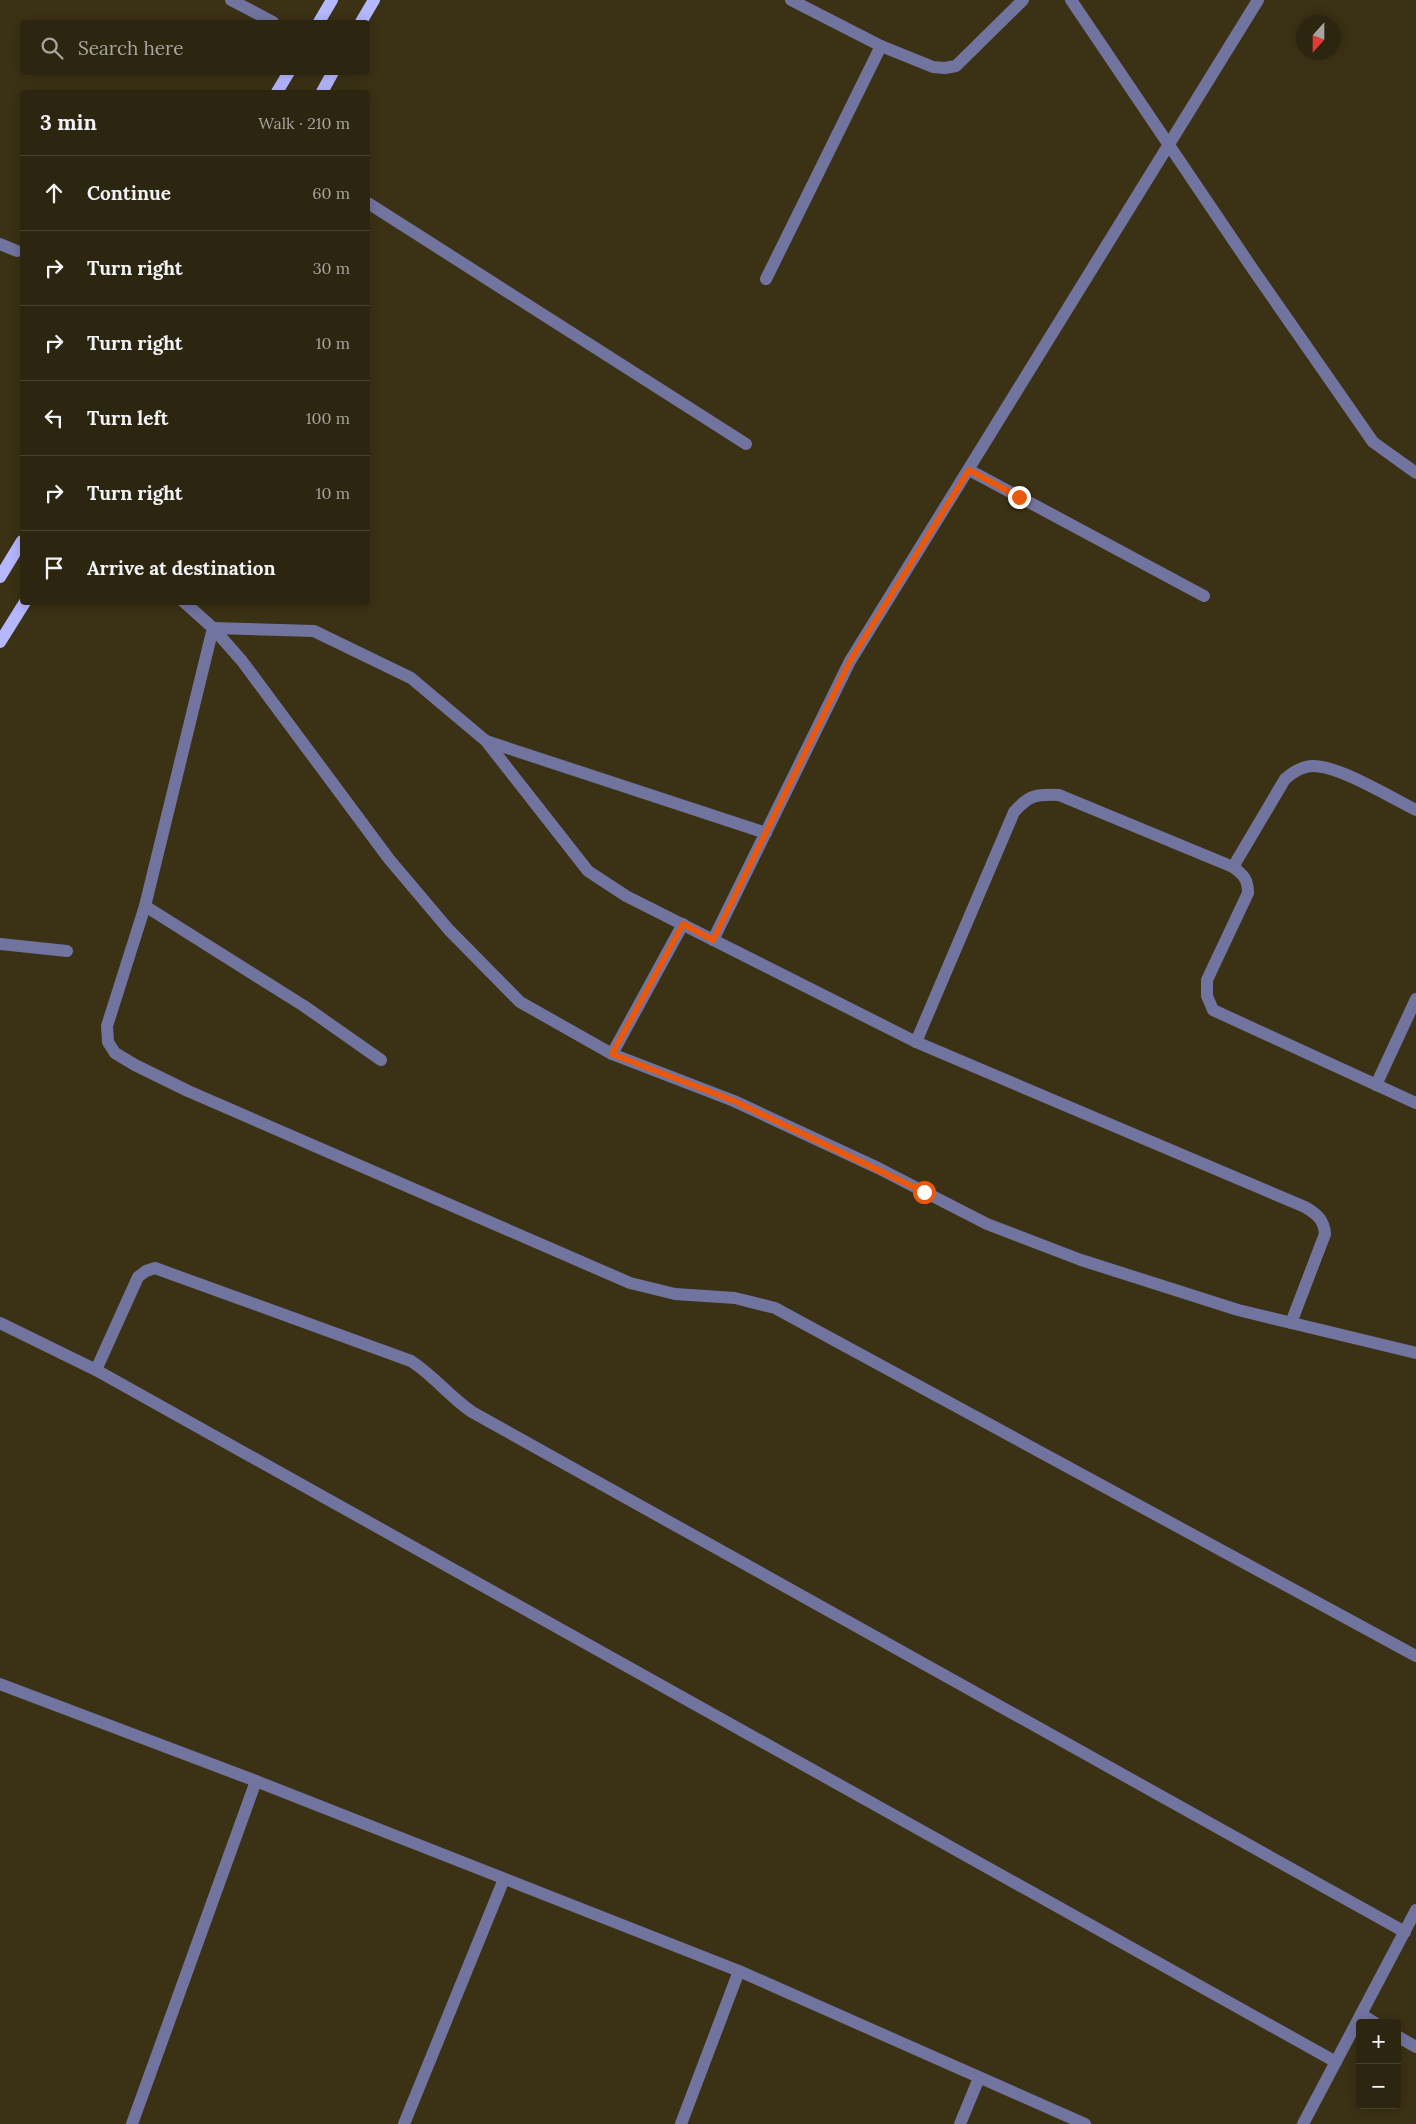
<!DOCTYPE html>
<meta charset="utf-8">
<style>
:root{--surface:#2c2510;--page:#342d19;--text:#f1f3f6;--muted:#a6a59f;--line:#484230}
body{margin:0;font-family:Lora,serif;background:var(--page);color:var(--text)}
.controls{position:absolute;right:15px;bottom:15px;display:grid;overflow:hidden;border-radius:5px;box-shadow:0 2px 12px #0003}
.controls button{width:45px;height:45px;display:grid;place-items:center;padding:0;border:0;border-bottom:1px solid var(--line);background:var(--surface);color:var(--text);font:25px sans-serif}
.compass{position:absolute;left:1296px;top:15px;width:45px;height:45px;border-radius:50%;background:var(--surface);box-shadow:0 2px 12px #0003;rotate:201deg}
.stop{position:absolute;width:15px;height:15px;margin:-11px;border:4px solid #ea580c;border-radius:50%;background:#fff}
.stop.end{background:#ea580c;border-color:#fff;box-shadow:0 1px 5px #0008}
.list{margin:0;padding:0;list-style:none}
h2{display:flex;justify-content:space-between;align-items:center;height:65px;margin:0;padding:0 20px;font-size:21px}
h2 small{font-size:16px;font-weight:400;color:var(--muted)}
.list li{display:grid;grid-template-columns:32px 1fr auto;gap:15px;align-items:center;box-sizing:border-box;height:75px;padding:0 20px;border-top:1px solid var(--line)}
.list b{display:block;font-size:19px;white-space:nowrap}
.list em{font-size:16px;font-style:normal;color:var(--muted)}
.icon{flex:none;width:28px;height:28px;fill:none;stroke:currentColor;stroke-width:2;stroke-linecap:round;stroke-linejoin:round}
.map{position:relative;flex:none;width:1416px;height:2124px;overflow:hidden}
.search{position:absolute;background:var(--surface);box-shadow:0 2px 12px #0003;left:20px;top:20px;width:350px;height:55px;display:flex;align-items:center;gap:12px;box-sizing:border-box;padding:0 18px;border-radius:5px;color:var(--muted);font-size:19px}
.panel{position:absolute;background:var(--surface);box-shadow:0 2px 12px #0003;left:20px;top:90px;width:350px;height:515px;border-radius:5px}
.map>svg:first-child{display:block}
</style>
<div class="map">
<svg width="1416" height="2124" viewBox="0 0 1416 2124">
<rect width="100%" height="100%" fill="#3b3115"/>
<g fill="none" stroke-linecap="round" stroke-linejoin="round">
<!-- minor -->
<g stroke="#7274a0" stroke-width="12">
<polyline points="231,0 273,22"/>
<polyline points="791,0 881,46 933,67 945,68 956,66 1023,0"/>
<polyline points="1071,0 1254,271 1373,442 1416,473"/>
<polyline points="368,203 746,444"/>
<polyline points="0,244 17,251"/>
<polyline points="766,279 881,46"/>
<polyline points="969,470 1204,596"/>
<polyline points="184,602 213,628 145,906 304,1006 381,1060"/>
<polyline points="213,628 242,661 389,859 449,930 520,1002 612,1054 734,1101 878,1168 987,1224 1081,1260 1238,1310 1416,1353"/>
<path d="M213 628 314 631 411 678 486 741 588 871 626 896 916 1042 1305 1207C1317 1214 1324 1220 1325 1234L1291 1323"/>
<polyline points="486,741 766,833"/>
<path d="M1233 867 1285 779C1293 772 1302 766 1313 766 1340 766 1390 797 1416 810"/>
<polyline points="145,906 107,1026 108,1042 115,1053 135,1065 188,1091 630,1283 675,1294 735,1298 775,1308 1416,1656"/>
<polyline points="713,940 850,661 1258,0"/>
<polyline points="0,944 67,951"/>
<path d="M916 1042 1014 812C1029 795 1036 794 1059 795L1233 867C1244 875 1248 880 1248 893L1207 980V996L1213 1010 1416 1103"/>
<polyline points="612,1054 683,924"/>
<polyline points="1376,1085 1416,999"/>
<polyline points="0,1323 96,1370 1336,2062"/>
<path d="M96 1370 138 1277 146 1271 155 1268 411 1361C433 1375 450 1397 472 1412L1405 1932"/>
<polyline points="0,1684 256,1781 739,1971 1085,2124"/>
<polyline points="1361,2014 1375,2023"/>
<polyline points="1397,2036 1416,2047"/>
<polyline points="132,2124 256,1781"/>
<polyline points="404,2124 504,1879"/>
<polyline points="681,2124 739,1971"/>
<polyline points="960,2124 979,2078"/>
<polyline points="1303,2124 1416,1910"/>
</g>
<!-- major -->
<g stroke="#b5b7ff" stroke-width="12">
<polyline points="319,22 332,0"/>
<polyline points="361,22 374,0"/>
<polyline points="277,92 289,72"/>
<polyline points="322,92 333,72"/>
<polyline points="0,577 22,541"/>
<polyline points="0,642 25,602"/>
</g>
</g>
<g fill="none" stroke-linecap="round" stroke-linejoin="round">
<!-- route -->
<polyline stroke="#ea580c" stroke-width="6" points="924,1192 734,1101 612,1054 683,924 713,940 850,661 969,470 1019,497"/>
</g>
</svg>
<div class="controls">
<button>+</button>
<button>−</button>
</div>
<svg class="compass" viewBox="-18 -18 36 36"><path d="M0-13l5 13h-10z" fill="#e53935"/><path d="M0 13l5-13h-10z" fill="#a6a59f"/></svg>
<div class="stop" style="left:924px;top:1192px"></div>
<div class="stop end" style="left:1019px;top:497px"></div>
<div class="search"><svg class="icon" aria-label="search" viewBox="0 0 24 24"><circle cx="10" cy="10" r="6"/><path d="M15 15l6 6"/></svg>Search here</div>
<section class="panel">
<h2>3 min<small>Walk · 210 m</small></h2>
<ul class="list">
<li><svg class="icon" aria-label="ahead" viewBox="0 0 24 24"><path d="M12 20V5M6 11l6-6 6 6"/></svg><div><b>Continue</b></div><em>60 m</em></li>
<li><svg class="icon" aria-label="right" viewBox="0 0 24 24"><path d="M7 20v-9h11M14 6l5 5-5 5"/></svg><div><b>Turn right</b></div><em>30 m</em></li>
<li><svg class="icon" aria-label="right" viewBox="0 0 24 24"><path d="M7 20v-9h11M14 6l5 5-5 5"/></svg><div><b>Turn right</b></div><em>10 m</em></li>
<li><svg class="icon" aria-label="left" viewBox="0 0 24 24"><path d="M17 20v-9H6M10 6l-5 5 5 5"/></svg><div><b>Turn left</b></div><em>100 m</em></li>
<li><svg class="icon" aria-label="right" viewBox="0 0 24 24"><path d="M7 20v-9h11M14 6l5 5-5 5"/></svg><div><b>Turn right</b></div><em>10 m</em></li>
<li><svg class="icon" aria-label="arrive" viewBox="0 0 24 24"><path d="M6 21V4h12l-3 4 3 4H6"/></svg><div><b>Arrive at destination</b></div></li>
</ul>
</section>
</div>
